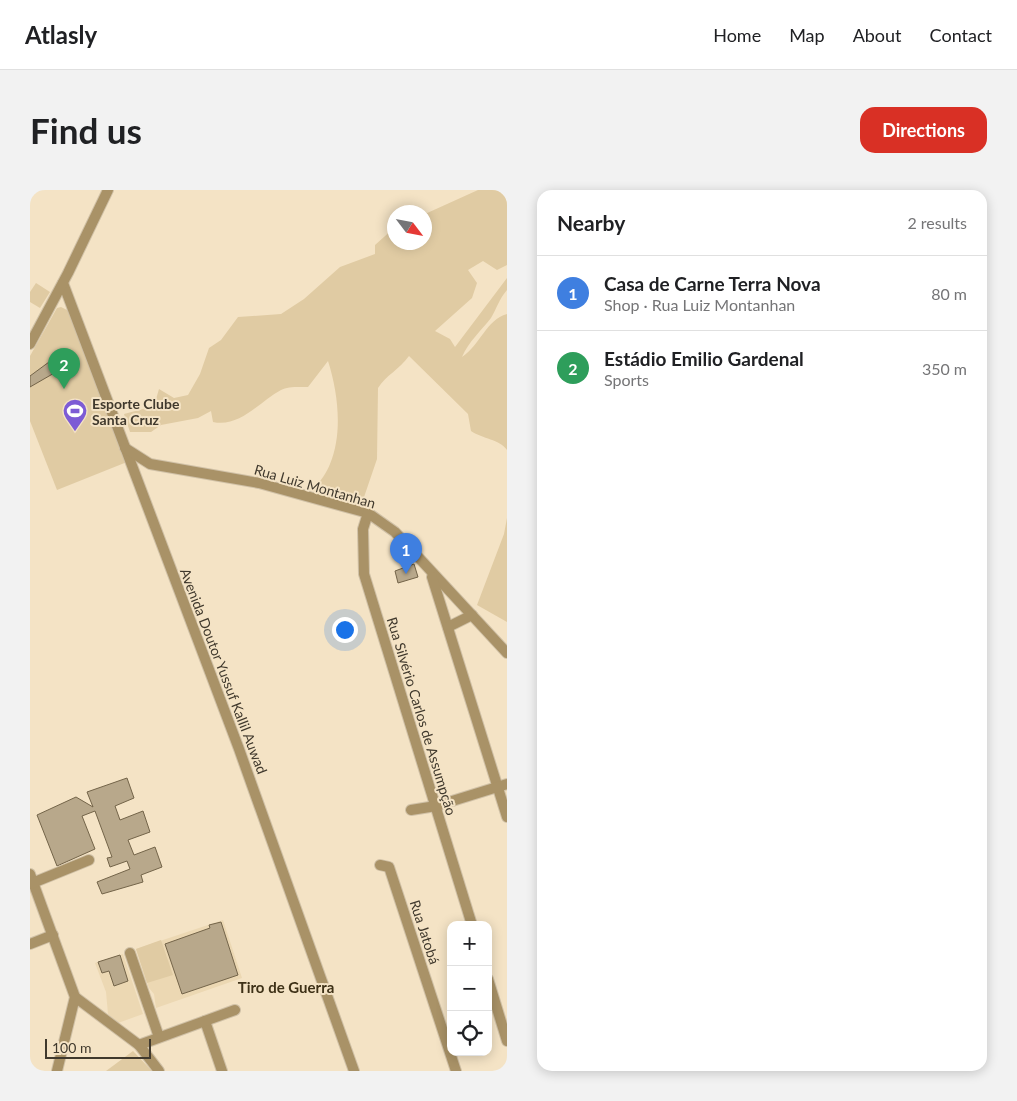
<!DOCTYPE html>
<meta charset="utf-8">
<style>
body{margin:0;font-family:Lato,sans-serif;background:#f2f2f2;color:#202124}
.controls{position:absolute;right:15px;bottom:15px;display:grid;overflow:hidden;border-radius:10px;box-shadow:0 2px 12px #0003}
.controls button{width:45px;height:45px;display:grid;place-items:center;padding:0;border:0;border-bottom:1px solid #e0e0e0;background:#fff;color:#202124;font:25px sans-serif}
.compass{position:absolute;left:357px;top:15px;width:45px;height:45px;border-radius:50%;background:#fff;box-shadow:0 2px 12px #0003;rotate:122deg}
.scale{position:absolute;left:15px;bottom:12px;width:106px;box-sizing:border-box;padding-left:5px;border:2px solid #40392d;border-top:0;font-size:14px;line-height:18px;white-space:nowrap;color:#40392d;-webkit-text-stroke:4px #f4e3c5;paint-order:stroke}
.you{position:absolute;left:314px;top:439px;width:18px;height:18px;margin:-12px;border:4px solid #fff;border-radius:50%;background:#1a73e8;box-shadow:0 0 0 8px #1a73e833}
.badge{display:grid;place-items:center;width:32px;height:32px;border-radius:50%;background:#d93025;color:#fff;font-size:16px;font-weight:700}
.pin{position:absolute;translate:-50% -41px;filter:drop-shadow(0 1px 2px #0008)}
.pin::after{content:'';position:absolute;top:26px;width:18px;height:15px;background:inherit;clip-path:polygon(0 0,100% 0,50% 100%)}
.list{margin:0;padding:0;list-style:none}
h2{display:flex;justify-content:space-between;align-items:center;height:65px;margin:0;padding:0 20px;font-size:21px}
h2 small{font-size:16px;font-weight:400;color:#757577}
.list li{display:grid;grid-template-columns:32px 1fr auto;gap:15px;align-items:center;box-sizing:border-box;height:75px;padding:0 20px;border-top:1px solid #e0e0e0}
.list b{display:block;font-size:19px;white-space:nowrap}
.list p{margin:0;font-size:16px;white-space:nowrap;color:#757577}
.list em{font-size:16px;font-style:normal;color:#757577}
.icon{flex:none;width:28px;height:28px;fill:none;stroke:currentColor;stroke-width:2;stroke-linecap:round;stroke-linejoin:round}
.map{position:relative;flex:none;width:477px;height:881px;overflow:hidden;border-radius:15px}
header{display:flex;align-items:center;gap:30px;box-sizing:border-box;height:70px;padding:0 25px;background:#fff;border-bottom:1px solid #e0e0e0}
header strong{font-size:24px}
nav{display:flex;gap:28px;margin-inline-start:auto;font-size:18px}
.intro{display:flex;align-items:center;justify-content:space-between;box-sizing:border-box;height:120px;padding:0 30px}
h1{margin:0;font-size:35px}
.button{padding:12px 22px;border-radius:15px;background:#d93025;color:#fff;font-size:18px;font-weight:700}
main{display:flex;gap:30px;padding:0 30px}
aside{flex:1;background:#fff;border-radius:15px;box-shadow:0 2px 12px #0003}
.map>svg:first-child{display:block}
.built{fill:#ecd8b3}
.green{fill:#e0cba3}
.building{fill:#b8a88b;stroke:#736449}
.lines{fill:none;stroke-linecap:round;stroke-linejoin:round}
.minor-casing{stroke:#d0c1a7;stroke-width:12}
.minor{stroke:#a99267;stroke-width:10}
.labels{text-anchor:middle;dominant-baseline:central;stroke-width:4;stroke-linejoin:round;paint-order:stroke}
.poi-label{font-size:14px;font-weight:bold;fill:#40392d;stroke:#f4e3c5;text-anchor:start}
.street-label{font-size:14px;fill:#40392d;stroke:#f4e3c5}
.neighbourhood-label{font-size:15px;font-weight:bold;fill:#3e3117;stroke:#f4e3c5}
</style>
<header>
<strong>Atlasly</strong>
<nav><a>Home</a><a>Map</a><a>About</a><a>Contact</a></nav>
</header>
<div class="intro"><h1>Find us</h1><a class="button">Directions</a></div>
<main>
<div class="map">
<svg width="477" height="881" viewBox="0 0 477 881">
<rect width="100%" height="100%" fill="#f4e3c5"/>
<g class="built">
<polygon points="193,730 212,788 126,818 124,804 119,798 106,759"/>
<polygon points="93,764 113,824 88,833 78,824 76,802 65,773"/>
</g>
<g class="green">
<path d="M 448,0 L 477,0 L 477,75 L 467,80 L 453,71 L 438,80 L 447,93 L 442,108 L 405,141 L 420,149 L 425,157 L 477,88 L 477,100 C 469,109 467,118 461,128 C 451,141 439,151 432,167 C 451,154 456,130 477,124 L 477,260 C 469,249 453,249 441,241 L 438,224 L 379,166 C 369,180 356,185 348,198 L 347,269 L 333,310 L 286,297 C 291,290 297,282 300,274 C 313,243 308,202 298,171 L 278,197 C 270,197 258,196 251,200 C 230,211 210,238 183,232 L 181,221 L 168,228 L 131,235 L 121,242 L 100,242 L 94,224 L 124,216 L 129,199 L 144,208 L 158,205 L 170,184 L 179,158 L 191,150 L 208,127 L 251,124 L 274,109 L 310,77 L 345,64 L 345,55 L 364,38 L 364,52 L 394,52 L 395,24 Z"/>
<polygon points="6,93 20,102 10,118 0,112 0,102"/>
<polygon points="31,117 39,121 97,272 27,300 0,231 0,166 27,118"/>
<polygon points="477,328 477,432 447,415 474,344"/>
<polygon points="131,750 143,785 117,793 106,759"/>
<polygon points="103,861 122,881 76,881"/>
</g>
<g class="building">
<polygon points="19,172 26,182 0,197 0,186"/>
<polygon points="384,374 388,387 368,393 365,381"/>
<polygon points="97,588 104,608 85,616 90,630 113,621 120,642 98,650 104,665 125,657 132,677 111,685 113,692 72,704 67,692 100,679 97,671 80,677 77,668 82,667 65,621 52,626 65,659 27,676 7,625 46,607 63,617 57,602"/>
<polygon points="191,732 208,785 152,804 135,754 180,738 179,735"/>
<polygon points="90,765 98,791 84,796 79,781 72,783 68,772"/>
</g>
<g class="lines">
<defs>
<g id="minor">
<polyline points="33,93 209,559 324,881"/>
<polyline points="0,154 38,83 78,0"/>
<polyline points="95,258 120,274 229,293 338,323 365,342 477,463"/>
<polyline points="338,323 333,339 334,384 442,735"/>
<polyline points="402,387 477,627"/>
<polyline points="418,437 442,425"/>
<polyline points="381,620 406,616 477,594"/>
<polyline points="350,675 359,677 426,881"/>
<polyline points="0,684 45,807 27,881"/>
<polyline points="0,694 59,670"/>
<polyline points="0,754 23,745"/>
<polyline points="100,763 129,847"/>
<polyline points="458,789 477,851"/>
<polyline points="45,807 109,855 129,881"/>
<polyline points="175,831 192,881"/>
<polyline points="109,855 205,820"/>
</g>
</defs>
<use href="#minor" class="minor-casing"/>
<use href="#minor" class="minor"/>
</g>
<defs>
<symbol id="stadium-pin" viewBox="-11 -11 22 30"><path d="M0 17L-7.5 6A9.5 9.5 0 1 1 7.5 6Z" fill="#7d5bd5" stroke="#f4e3c5"/><path d="M0-5a6.5 5 0 1 0 0 10a6.5 5 0 1 0 0-10ZM-3.5-1.8h7v3.6h-7Z" fill="#fff"/></symbol>
</defs>
<g fill-rule="evenodd">
<use href="#stadium-pin" x="31" y="207" width="28" height="38"/>
</g>
<g class="labels">
<g class="poi-label">
<text x="62" y="213">Esporte Clube<tspan x="62" dy="16">Santa Cruz</tspan></text>
</g>
<g class="street-label">
<text transform="translate(285 296) rotate(16)">Rua Luiz Montanhan</text>
<text transform="translate(194 481) rotate(69)">Avenida Doutor Yussuf Kallil Auwad</text>
<text transform="translate(392 526) rotate(73)">Rua Silvério Carlos de Assumpção</text>
<text transform="translate(395 742) rotate(72)">Rua Jatobá</text>
</g>
<g class="neighbourhood-label">
<text x="256" y="797">Tiro de Guerra</text>
</g>
</g>
</svg>
<div class="controls">
<button>+</button>
<button>−</button>
<button><svg class="icon" aria-label="locate" viewBox="0 0 24 24"><circle cx="12" cy="12" r="6"/><path d="M12 2v4M12 18v4M2 12h4M18 12h4"/></svg></button>
</div>
<svg class="compass" viewBox="-18 -18 36 36"><path d="M0-13l5 13h-10z" fill="#e53935"/><path d="M0 13l5-13h-10z" fill="#757577"/></svg>
<div class="scale">100 m</div>
<div class="you"></div>
<div class="pin badge" style="left:376px;top:384px;background:#3f7fe0">1</div>
<div class="pin badge" style="left:34px;top:199px;background:#2e9e5b">2</div>
</div>
<aside>
<h2>Nearby<small>2 results</small></h2>
<ul class="list">
<li><span class="badge" style="background:#3f7fe0">1</span><div><b>Casa de Carne Terra Nova</b><p>Shop · Rua Luiz Montanhan</p></div><em>80 m</em></li>
<li><span class="badge" style="background:#2e9e5b">2</span><div><b>Estádio Emilio Gardenal</b><p>Sports</p></div><em>350 m</em></li>
</ul>
</aside>
</main>
